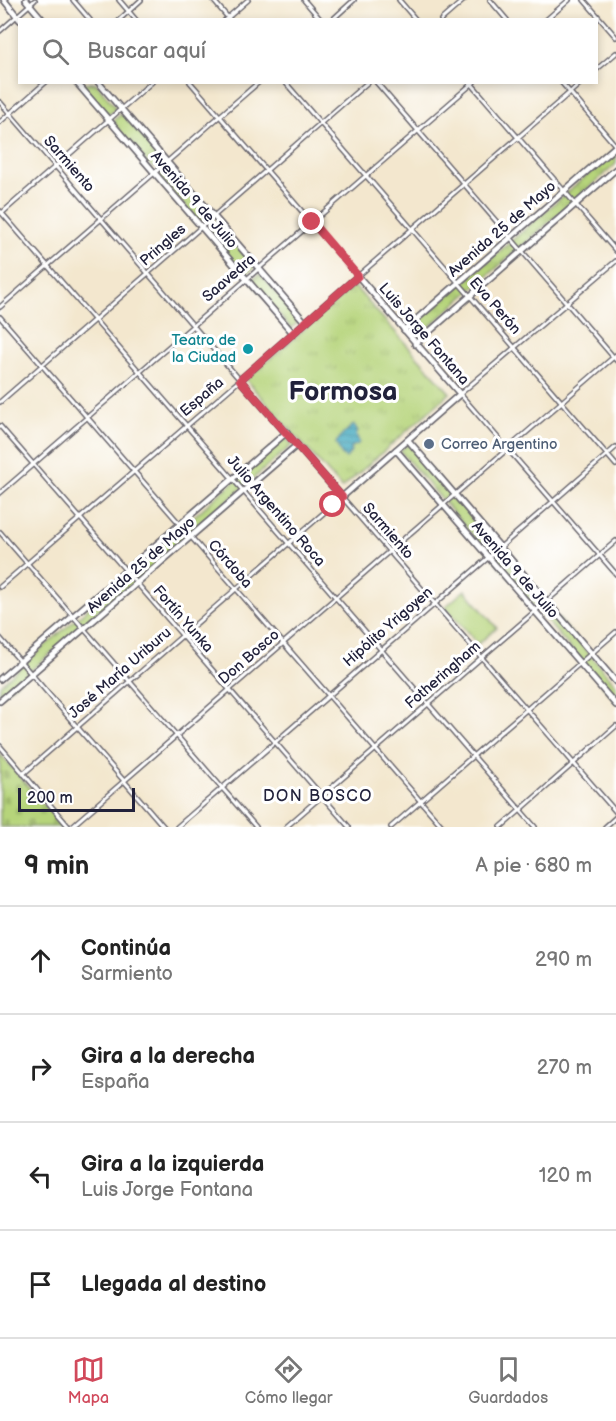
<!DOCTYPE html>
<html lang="es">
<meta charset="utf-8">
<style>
body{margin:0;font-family:"Balsamiq Sans",sans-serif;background:#f2f2f2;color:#222}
.scale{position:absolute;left:18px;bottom:15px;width:117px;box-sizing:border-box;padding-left:6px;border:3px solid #22223b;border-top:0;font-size:16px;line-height:21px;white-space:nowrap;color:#22223b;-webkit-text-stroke:4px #fff;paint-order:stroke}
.stop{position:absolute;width:18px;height:18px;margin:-14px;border:4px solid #d1495b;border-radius:50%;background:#fff}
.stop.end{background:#d1495b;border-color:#fff;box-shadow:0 2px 6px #0008}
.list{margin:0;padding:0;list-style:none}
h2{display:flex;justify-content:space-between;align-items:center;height:78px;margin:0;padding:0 24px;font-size:26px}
h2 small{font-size:20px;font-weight:400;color:#767676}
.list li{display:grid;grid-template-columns:39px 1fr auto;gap:18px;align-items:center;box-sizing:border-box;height:108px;padding:0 24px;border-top:2px solid #e0e0e0}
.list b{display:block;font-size:22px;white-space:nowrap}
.list p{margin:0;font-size:20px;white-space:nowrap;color:#767676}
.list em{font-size:20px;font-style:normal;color:#767676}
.icon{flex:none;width:33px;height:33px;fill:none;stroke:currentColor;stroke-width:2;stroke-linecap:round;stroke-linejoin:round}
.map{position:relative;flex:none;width:616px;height:827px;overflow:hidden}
.search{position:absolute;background:#fff;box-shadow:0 3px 9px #0003;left:18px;right:18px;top:18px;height:66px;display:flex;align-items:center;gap:15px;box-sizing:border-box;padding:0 21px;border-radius:0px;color:#767676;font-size:22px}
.sheet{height:510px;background:#fff}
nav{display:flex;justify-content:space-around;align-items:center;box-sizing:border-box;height:84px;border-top:2px solid #e0e0e0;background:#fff;font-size:16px;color:#767676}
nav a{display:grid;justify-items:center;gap:3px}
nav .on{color:#d1495b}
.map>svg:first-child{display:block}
.grass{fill:url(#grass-tufts);stroke:#6c7b5a;stroke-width:1.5}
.cemetery{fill:url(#cemetery-stones);stroke:#6c7b5a;stroke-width:1.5}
.garden{fill:#b6d47a;stroke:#6c7b5a;stroke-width:1.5}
.water{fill:url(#water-rules);stroke:#31667d;stroke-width:1.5}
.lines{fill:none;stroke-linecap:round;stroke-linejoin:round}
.minor-casing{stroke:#6b676e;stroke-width:6}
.secondary-casing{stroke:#6b676e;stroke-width:8}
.minor{stroke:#fff;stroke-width:3}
.secondary{stroke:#fff;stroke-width:4.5}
.route{stroke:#d1495b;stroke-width:8}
.culture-dot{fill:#0f9aa8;stroke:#fff;stroke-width:2}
.service-dot{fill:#5c6f8a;stroke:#fff;stroke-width:2}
.labels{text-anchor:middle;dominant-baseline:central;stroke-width:6;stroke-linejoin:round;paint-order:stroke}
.street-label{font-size:15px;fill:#22223b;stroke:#fff}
.culture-label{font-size:15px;fill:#0d838f;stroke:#fff;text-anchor:end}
.service-label{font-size:15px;fill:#4e5e75;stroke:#fff;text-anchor:start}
.neighbourhood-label{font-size:16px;letter-spacing:1.5px;fill:#22223b;stroke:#fff}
.town-label{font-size:27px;font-weight:bold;fill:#22223b;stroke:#fff}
</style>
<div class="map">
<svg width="616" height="827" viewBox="0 0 616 827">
<defs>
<pattern id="grass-tufts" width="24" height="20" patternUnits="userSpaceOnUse" patternTransform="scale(1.5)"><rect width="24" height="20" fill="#b6d47a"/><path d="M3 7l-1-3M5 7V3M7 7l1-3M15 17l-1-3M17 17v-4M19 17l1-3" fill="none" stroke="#9cb66a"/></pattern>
<pattern id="cemetery-stones" width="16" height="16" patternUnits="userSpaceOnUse" patternTransform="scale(1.5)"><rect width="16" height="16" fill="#b6d47a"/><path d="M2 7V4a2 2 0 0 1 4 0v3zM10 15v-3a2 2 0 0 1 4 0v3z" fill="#9cb66a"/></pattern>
<pattern id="water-rules" width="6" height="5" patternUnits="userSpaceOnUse" patternTransform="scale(1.5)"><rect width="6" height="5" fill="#40a9bf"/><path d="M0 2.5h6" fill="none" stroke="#35899c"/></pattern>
</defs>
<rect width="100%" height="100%" fill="#fff"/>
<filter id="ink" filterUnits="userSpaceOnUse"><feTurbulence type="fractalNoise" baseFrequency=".0167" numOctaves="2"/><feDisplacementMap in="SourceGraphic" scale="12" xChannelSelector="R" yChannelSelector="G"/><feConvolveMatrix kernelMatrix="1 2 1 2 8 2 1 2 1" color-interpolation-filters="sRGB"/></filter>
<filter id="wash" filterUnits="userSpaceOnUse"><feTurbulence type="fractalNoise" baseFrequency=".008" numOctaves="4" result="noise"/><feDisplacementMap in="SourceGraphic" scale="24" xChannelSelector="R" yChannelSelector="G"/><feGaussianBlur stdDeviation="1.35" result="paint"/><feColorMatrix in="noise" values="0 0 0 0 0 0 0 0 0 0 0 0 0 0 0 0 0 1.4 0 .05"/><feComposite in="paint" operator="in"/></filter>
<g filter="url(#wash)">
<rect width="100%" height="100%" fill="#f3e7ce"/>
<g class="grass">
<polygon points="79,83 96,83 116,108 110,114 106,114"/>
<polygon points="122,114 161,158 162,161 156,167 152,168 114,124 115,119"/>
<polygon points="616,150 616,164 415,339 408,331"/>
<polygon points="169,167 208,212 208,214 202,221 198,221 160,177 161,172"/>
<polygon points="213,221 216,221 253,265 254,268 245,275 206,230 207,226"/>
<polygon points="260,274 299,318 300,321 291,328 252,283 253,279"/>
<polygon points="354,286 450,393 342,488 246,380"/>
<polygon points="285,437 292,445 0,697 0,685"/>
<polygon points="408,444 616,685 616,701 400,451"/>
</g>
<polygon class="cemetery" points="0,754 62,826 61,827 0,827"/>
<polygon class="garden" points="465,590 497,628 478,644 445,607"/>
<path class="water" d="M 354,425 L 358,431 L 356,434 L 359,442 L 358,444 L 351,447 L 351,452 L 346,458 L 342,456 L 336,443 C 339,438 349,428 354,425 Z"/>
</g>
<g filter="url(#ink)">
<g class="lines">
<defs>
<g id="minor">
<polyline points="73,0 90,20"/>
<polyline points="119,0 136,20"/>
<polyline points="213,0 230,20"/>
<polyline points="304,0 321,20"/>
<polyline points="399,0 416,20"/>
<polyline points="490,0 507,20"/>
<polyline points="584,0 616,37"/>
<polyline points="119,20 141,0"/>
<polyline points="225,20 248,0"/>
<polyline points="332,20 354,0"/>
<polyline points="441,20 464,0"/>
<polyline points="546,20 569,0"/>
<polyline points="0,31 35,0"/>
<polyline points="596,70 616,53"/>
<polyline points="190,82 358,276 582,82"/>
<polyline points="285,82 616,465"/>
<polyline points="376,82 616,360"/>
<polyline points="470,82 616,251"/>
<polyline points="561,82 616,146"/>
<polyline points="0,102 240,380 0,587"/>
<polyline points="0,122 46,82"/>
<polyline points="0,211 535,827"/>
<polyline points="2,213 152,82"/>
<polyline points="616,261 460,394 616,574"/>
<polyline points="0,307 259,82"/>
<polyline points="0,317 443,827"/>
<polyline points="0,402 368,82"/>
<polyline points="0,426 349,827"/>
<polyline points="0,493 474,82"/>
<polyline points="0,532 256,827"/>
<polyline points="0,638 164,827"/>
<polyline points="0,746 69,827"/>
<polyline points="23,774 342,497 616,812"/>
<polyline points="71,827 616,355"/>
<polyline points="177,827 616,447"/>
<polyline points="286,827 616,541"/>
<polyline points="391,827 616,632"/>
<polyline points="501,827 616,726"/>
<polyline points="605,827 616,817"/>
</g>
<g id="secondary">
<polyline points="4,0 20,20"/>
<polyline points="26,0 43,20"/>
<polyline points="76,82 293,333"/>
<polyline points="98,82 305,322"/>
<polygon points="358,276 460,394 342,497 240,380"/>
<polyline points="404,330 616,146"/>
<polyline points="415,344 616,169"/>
<polyline points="408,440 616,682"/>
<polyline points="396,450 616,705"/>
<polyline points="0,679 287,432"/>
<polyline points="0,701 297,445"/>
</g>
</defs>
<use href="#minor" class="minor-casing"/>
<use href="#secondary" class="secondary-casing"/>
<use href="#minor" class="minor"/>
<use href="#secondary" class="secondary"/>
</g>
</g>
<g class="lines" filter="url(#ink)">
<polyline class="route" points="312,222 358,276 240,380 342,497 333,505"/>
</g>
<circle class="culture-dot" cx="248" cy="349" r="6"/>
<circle class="service-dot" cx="429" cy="444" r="6"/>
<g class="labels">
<g class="street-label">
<text transform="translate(69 164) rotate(49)">Sarmiento</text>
<text transform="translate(194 200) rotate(49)">Avenida 9 de Julio</text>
<text transform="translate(502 229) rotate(-41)">Avenida 25 de Mayo</text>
<text transform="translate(163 245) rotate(-41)">Pringles</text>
<text transform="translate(229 278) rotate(-41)">Saavedra</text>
<text transform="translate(495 306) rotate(49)">Eva Perón</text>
<text transform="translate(424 334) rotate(49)">Luis Jorge Fontana</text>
<text transform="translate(202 397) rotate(-40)">España</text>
<text transform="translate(276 511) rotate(49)">Julio Argentino Roca</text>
<text transform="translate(388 531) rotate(49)">Sarmiento</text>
<text transform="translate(230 564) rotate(49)">Córdoba</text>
<text transform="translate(141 565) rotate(-41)">Avenida 25 de Mayo</text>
<text transform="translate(515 570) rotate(49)">Avenida 9 de Julio</text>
<text transform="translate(183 619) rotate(49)">Fortín Yunka</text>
<text transform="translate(388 627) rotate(-41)">Hipólito Yrigoyen</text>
<text transform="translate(249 657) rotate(-41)">Don Bosco</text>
<text transform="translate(120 673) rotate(-41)">José María Uriburu</text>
<text transform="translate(443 675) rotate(-41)">Fotheringham</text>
</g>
<g class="culture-label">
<text x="236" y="340">Teatro de<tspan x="236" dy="17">la Ciudad</tspan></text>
</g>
<g class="service-label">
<text x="441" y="444">Correo Argentino</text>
</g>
<g class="neighbourhood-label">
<text x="318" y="796">DON BOSCO</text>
</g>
<g class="town-label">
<text x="343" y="392">Formosa</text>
</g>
</g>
</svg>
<div class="scale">200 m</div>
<div class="stop" style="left:333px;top:505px"></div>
<div class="stop end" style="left:312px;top:222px"></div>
<div class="search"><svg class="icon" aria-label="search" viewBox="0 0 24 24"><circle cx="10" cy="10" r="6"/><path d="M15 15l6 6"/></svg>Buscar aquí</div>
</div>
<section class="sheet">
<h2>9 min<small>A pie · 680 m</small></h2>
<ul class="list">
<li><svg class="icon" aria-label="ahead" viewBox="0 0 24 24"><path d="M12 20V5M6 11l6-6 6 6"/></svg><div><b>Continúa</b><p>Sarmiento</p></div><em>290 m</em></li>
<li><svg class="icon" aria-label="right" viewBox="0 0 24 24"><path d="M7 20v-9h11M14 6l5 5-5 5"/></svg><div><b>Gira a la derecha</b><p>España</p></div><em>270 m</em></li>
<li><svg class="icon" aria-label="left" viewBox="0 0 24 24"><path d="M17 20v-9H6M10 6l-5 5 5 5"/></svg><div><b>Gira a la izquierda</b><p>Luis Jorge Fontana</p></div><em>120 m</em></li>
<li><svg class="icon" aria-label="arrive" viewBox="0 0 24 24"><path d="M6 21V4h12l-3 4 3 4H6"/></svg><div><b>Llegada al destino</b></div></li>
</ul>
</section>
<nav>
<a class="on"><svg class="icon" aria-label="map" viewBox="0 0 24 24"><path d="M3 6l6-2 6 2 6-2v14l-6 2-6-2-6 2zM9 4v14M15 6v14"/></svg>Mapa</a>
<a><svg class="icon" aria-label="directions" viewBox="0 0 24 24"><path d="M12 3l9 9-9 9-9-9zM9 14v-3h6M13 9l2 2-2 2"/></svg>Cómo llegar</a>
<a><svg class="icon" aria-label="saved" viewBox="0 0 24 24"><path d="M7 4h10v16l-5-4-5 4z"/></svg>Guardados</a>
</nav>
